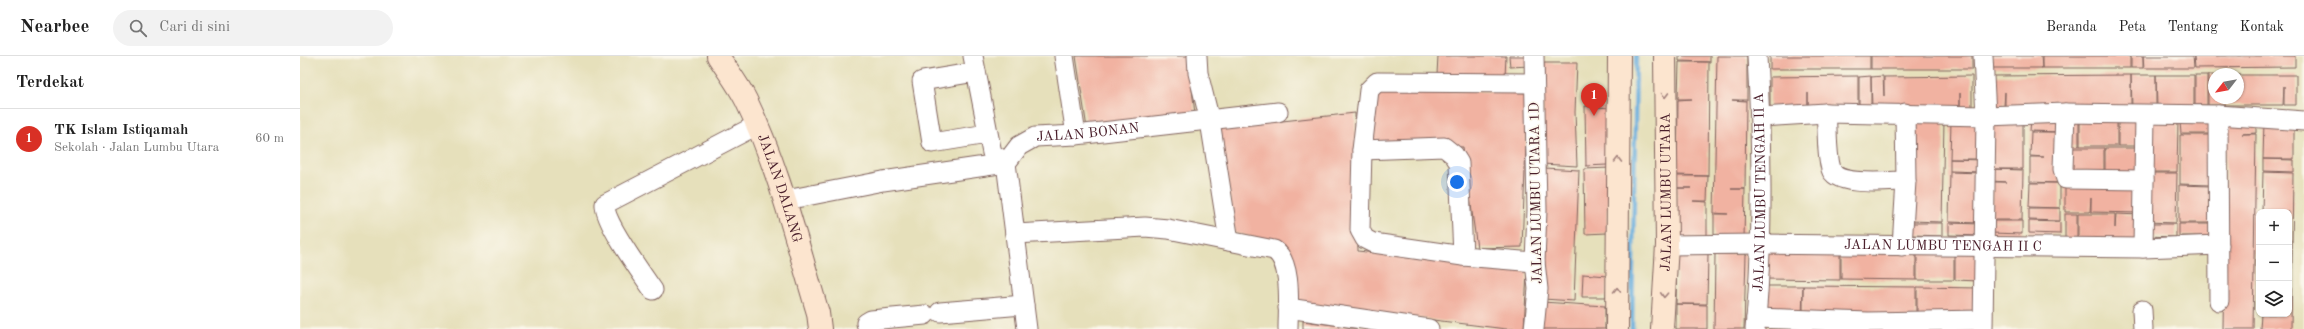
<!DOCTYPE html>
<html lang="id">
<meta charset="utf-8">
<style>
body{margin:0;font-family:"Old Standard TT",serif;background:#f2f2f2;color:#222}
.controls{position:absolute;right:12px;bottom:12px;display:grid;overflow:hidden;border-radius:8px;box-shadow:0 1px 3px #0004}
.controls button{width:36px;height:36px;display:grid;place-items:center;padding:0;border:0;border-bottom:1px solid #e0e0e0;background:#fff;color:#222;font:20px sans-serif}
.compass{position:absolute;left:1908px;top:12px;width:36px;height:36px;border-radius:50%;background:#fff;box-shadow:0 1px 3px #0004;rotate:239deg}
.you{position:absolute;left:1157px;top:126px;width:14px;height:14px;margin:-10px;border:3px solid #fff;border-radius:50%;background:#1a73e8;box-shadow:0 0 0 6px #1a73e833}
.badge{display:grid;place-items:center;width:26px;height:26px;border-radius:50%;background:#d93025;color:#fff;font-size:13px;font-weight:700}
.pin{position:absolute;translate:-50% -33px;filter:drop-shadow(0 1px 2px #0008)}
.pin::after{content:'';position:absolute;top:21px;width:14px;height:12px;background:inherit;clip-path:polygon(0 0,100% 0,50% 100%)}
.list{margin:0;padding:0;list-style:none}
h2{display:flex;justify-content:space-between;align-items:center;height:52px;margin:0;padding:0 16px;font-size:17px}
h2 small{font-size:13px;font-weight:400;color:#767676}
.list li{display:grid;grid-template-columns:26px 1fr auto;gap:12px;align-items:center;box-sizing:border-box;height:60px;padding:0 16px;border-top:1px solid #e0e0e0}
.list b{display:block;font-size:15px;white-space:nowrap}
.list p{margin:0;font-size:13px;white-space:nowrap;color:#767676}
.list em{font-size:13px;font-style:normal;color:#767676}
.icon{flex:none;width:22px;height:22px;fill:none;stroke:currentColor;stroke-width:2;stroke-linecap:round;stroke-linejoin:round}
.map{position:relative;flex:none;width:2004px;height:273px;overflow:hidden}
header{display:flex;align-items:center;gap:24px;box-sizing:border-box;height:56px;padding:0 20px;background:#fff;border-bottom:1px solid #e0e0e0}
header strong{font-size:19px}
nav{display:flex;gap:22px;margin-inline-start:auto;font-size:14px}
.search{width:280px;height:36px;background:#f2f2f2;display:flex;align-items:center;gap:10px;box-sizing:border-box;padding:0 14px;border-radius:22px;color:#767676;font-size:15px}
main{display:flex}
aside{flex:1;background:#fff}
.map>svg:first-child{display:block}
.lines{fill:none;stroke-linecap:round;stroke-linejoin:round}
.stream{stroke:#66acdc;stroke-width:4.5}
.building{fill:#f1b2a1}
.street-casing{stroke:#81635d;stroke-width:21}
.secondary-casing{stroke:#81635d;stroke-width:24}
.street{stroke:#fff;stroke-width:19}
.secondary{stroke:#fce5cf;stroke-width:22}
.oneway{stroke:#a3827d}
.labels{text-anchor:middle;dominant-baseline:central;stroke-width:3;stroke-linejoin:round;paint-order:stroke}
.street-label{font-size:14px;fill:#4a1f2b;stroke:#fbf7ec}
</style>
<header>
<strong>Nearbee</strong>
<div class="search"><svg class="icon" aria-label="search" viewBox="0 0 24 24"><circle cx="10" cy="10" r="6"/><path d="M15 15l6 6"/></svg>Cari di sini</div>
<nav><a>Beranda</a><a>Peta</a><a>Tentang</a><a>Kontak</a></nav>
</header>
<main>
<aside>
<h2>Terdekat<small></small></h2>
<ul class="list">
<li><span class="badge">1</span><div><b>TK Islam Istiqamah</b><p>Sekolah · Jalan Lumbu Utara</p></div><em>60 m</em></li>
</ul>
</aside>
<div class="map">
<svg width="2004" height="273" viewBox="0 0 2004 273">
<rect width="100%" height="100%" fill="#fbf7ec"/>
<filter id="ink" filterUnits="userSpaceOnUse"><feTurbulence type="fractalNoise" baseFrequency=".025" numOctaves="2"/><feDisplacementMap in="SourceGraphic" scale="8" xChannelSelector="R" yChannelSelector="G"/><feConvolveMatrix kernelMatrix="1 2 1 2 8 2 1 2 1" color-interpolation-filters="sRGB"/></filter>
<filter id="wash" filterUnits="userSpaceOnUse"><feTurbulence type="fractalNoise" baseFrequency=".012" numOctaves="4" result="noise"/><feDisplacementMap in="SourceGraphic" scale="16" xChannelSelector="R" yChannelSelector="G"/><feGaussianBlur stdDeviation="0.9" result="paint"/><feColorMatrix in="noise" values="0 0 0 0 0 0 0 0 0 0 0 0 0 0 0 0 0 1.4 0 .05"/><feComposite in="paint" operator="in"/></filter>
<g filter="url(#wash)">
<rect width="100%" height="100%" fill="#e6e0bb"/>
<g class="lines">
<polyline class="stream" points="1332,273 1336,0"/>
</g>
<g id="blocks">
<g class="building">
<polygon points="776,0 888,0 895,58 787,72"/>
<polygon points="1138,0 1206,0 1205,21 1137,18"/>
<polygon points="1209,0 1230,0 1230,10 1210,11"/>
<polygon points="1379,0 1410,0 1410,6 1379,5"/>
<polygon points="1417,0 1447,0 1447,44 1432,44 1446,45 1445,133 1431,133 1445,133 1444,183 1414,183 1414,158 1428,158 1414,157"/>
<rect x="1470" y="0" width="100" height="13"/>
<rect x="1571" y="0" width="101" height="13"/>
<polygon points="1692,0 1741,0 1742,12 1692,12"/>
<rect x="1742" y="0" width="88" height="12"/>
<rect x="1831" y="0" width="12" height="12"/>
<polygon points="1843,0 1893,0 1894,12 1844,12"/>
<polygon points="1894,0 1995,0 1995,11 1895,12"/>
<polygon points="1379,6 1409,6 1408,120 1377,119 1378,44 1392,43 1378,43"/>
<polygon points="1244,7 1277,7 1275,56 1277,110 1242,108"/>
<polygon points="1831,19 1831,50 1705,50 1705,36 1704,50 1692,50 1692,20"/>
<polygon points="1831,19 1856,19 1856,50 1832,50"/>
<polygon points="1856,19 1894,19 1894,50 1857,50"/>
<rect x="1895" y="19" width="12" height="30"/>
<polygon points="1908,19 1914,19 1914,42 1938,42 1938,19 1996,19 1996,49 1984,49 1984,30 1983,49 1908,49"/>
<polygon points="1558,20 1558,51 1508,51 1508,37 1508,51 1470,51 1470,21"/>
<polygon points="1571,20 1571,51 1559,51 1559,21"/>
<polygon points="1583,20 1584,40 1584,21 1672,20 1672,51 1660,51 1660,37 1660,51 1572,51 1571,21"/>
<polygon points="1076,32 1228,37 1222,191 1177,192 1163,91 1070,88"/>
<polygon points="1285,50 1310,52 1307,109 1286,110"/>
<polygon points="1055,57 1058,195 1227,215 1224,273 1206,273 996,247 984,189 935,177 919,72"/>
<rect x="1767" y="59" width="12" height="31"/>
<rect x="1780" y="59" width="37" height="31"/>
<rect x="1818" y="60" width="24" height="30"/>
<polygon points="1693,63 1723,63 1723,113 1692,113"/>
<polygon points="1731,63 1761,64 1761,76 1730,75"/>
<polygon points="1613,65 1644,65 1642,166 1611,165"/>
<polygon points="1651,65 1681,66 1681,103 1650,103"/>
<polygon points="1926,65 1956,65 1956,77 1942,78 1956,78 1953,273 1923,273"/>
<polygon points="1964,65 1994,66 1994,103 1963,103"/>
<polygon points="1847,66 1878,66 1877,116 1847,116"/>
<polygon points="1880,66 1911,66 1911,78 1881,78"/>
<polygon points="1731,76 1761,76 1760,127 1730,126 1730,101 1744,101 1730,100"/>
<polygon points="1880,79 1911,79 1910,129 1880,128"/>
<polygon points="1767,92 1804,92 1804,123 1767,122"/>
<rect x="1805" y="92" width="37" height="31"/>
<polygon points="1650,103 1681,104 1681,116 1650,115"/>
<polygon points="1963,103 1994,104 1994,116 1963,115"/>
<polygon points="1244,112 1279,114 1274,245 1243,243"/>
<polygon points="1310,112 1307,177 1285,178 1284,113"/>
<polygon points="1692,113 1723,114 1722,164 1691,164 1692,126 1706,126 1692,125"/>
<polygon points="1650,116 1681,117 1680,167 1649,166"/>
<polygon points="1963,116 1993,117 1992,192 1989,192 1989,156 1962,156"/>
<polygon points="1846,117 1877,117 1876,167 1846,166"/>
<polygon points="1377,120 1408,120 1407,145 1393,145 1407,146 1407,183 1376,182 1377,132 1391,132 1377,132"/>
<polygon points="1765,125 1841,126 1841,157 1791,156 1791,142 1790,156 1765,156"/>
<polygon points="1730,127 1760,127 1760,152 1729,151"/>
<polygon points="1879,129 1910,130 1910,167 1879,167"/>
<polygon points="1729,152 1760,152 1760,165 1729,164"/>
<rect x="1765" y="158" width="12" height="31"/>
<polygon points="1778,158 1815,158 1815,172 1816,158 1840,159 1840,189 1778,189"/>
<polygon points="1691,165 1722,165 1722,178 1691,177"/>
<polygon points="1729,165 1760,166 1760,178 1729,177"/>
<polygon points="1611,167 1642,167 1642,180 1612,179"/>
<polygon points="1649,167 1680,168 1680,180 1649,179"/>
<polygon points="1846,168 1876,168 1876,181 1846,180"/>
<polygon points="1879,168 1910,168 1909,180 1879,180"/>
<polygon points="1465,192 1540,193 1540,224 1465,223"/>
<polygon points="1541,193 1616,193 1616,224 1541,223"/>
<polygon points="1617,193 1654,194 1654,224 1617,224"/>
<polygon points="1989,193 1992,193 1991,273 1960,273 1961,258 1989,258"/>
<polygon points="1655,194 1679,194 1679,225 1655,224"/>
<polygon points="1377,198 1408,198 1407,248 1376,248"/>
<polygon points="1415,198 1446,198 1444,273 1414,273"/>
<polygon points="1283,218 1307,220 1306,241 1282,241"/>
<polygon points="1465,230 1503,230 1502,261 1465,261"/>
<polygon points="1503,230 1616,231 1616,262 1503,261"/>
<polygon points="1617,231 1679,232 1680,262 1617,262"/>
<polygon points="1242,246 1305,250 1305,273 1240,273"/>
<polygon points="1376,248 1407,249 1407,273 1376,273"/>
<polygon points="1003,265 1056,272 1055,273 1003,273"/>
</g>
</g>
</g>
<g filter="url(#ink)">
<use href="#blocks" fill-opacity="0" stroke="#81635d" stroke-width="1"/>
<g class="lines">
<defs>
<g id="street">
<polyline points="673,0 692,97 706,107 727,273"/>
<polyline points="764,0 776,79"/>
<polyline points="897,0 898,17 910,65 929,185"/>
<polyline points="1683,0 1686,60 1683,273"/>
<polyline points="676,16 622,25 632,87 687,78"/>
<polyline points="1234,27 1077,26 1069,34 1062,94 1060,174 1065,183 1073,187 1163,200 1235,206"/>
<path d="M 1526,57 C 1528,75 1526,96 1531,113 C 1536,131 1590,125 1606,125"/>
<polyline points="1765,57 1763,113 1766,123 1844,124"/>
<polyline points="1918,59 1919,245"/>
<polyline points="1461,61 1526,57 1686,60 1765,57 1918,59 2004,65"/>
<polyline points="1062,94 1144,91 1154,99 1159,107 1163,200"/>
<path id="s1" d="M 486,144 L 583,125 L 706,107 L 719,90 L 735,81 L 776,79 L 978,56"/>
<path d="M 715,178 L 845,171 L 868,173 L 974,194 C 993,206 988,252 988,273"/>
<path id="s2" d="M 1367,189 L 1460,188 L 1843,192 L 1919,189"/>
<polyline points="1602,190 1606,125 1605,57"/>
<polyline points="1843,192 1845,59"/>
<path d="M 353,234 C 342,218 303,164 305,148 L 457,69"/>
<polyline points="988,252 1129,273"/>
<polyline points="1842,254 1843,273"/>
<polyline points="640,256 724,249"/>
<polyline points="1456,262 1568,266 1682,264"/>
<polyline points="568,273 566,267 571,264 625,259"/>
<polyline points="1234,273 1238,233 1235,206 1237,154 1234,0"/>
<path id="s3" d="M 1455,273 C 1464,183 1462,91 1457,0"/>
</g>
<g id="secondary">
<path id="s4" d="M 418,0 C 427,14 438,28 446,44 C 479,112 496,184 518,257 L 520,273"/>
<polyline points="1317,273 1319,0"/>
<path id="s5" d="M 1362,273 L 1367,189 L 1365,0"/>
</g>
</defs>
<use href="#street" class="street-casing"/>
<use href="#secondary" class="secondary-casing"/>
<use href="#street" class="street"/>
<use href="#secondary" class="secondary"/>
</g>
<defs><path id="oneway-chevron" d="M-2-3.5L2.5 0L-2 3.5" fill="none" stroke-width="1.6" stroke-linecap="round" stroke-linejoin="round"/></defs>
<g class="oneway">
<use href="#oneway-chevron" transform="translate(1365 39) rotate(89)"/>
<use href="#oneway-chevron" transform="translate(1318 104) rotate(-89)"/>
<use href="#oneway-chevron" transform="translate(1317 234) rotate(-89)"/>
<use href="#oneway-chevron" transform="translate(1364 239) rotate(93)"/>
</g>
</g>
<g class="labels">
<g class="street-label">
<text stroke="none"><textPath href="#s1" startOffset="316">JALAN BONAN</textPath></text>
<text stroke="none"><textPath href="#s4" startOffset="147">JALAN DALANG</textPath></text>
<text transform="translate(1236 137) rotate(-91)">JALAN LUMBU UTARA 1D</text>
<text stroke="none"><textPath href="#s5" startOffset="137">JALAN LUMBU UTARA</textPath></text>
<text stroke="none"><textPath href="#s3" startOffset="137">JALAN LUMBU TENGAH II A</textPath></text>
<text stroke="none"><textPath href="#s2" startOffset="276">JALAN LUMBU TENGAH II C</textPath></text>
</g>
</g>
</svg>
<div class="controls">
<button>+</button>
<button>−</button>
<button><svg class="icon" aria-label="layers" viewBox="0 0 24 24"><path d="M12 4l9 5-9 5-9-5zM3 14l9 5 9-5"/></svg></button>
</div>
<svg class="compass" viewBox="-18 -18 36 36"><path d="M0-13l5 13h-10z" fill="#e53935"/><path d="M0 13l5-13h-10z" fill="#767676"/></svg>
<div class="you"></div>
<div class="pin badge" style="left:1294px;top:60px">1</div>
</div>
</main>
